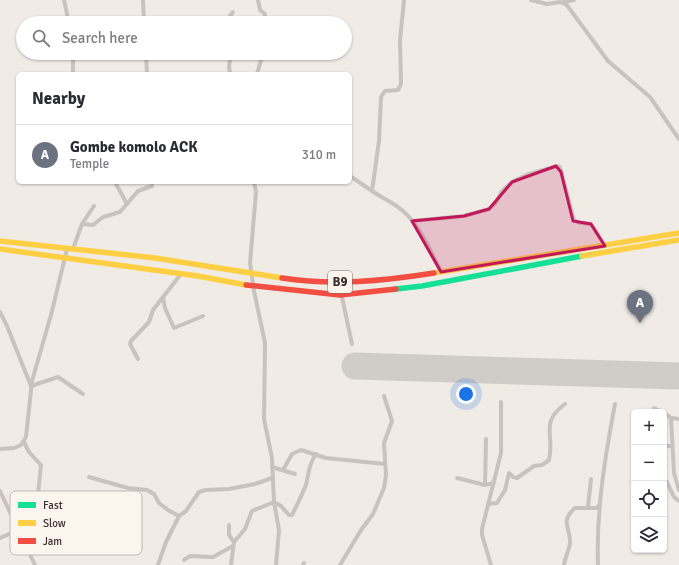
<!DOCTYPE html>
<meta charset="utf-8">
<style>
body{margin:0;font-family:Signika,sans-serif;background:#f7f7f7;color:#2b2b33}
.controls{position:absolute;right:12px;bottom:12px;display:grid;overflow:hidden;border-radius:6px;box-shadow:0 1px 3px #0004}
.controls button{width:36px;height:36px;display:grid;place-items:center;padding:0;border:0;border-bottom:1px solid #e1e1e2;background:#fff;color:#2b2b33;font:20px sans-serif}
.you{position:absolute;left:466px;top:394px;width:14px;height:14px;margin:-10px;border:3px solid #fff;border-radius:50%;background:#1a73e8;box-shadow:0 0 0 6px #1a73e833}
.badge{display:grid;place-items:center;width:26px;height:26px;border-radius:50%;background:#7a716c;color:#fff;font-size:13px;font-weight:700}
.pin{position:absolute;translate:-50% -33px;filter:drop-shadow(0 1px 2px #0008)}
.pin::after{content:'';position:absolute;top:21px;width:14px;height:12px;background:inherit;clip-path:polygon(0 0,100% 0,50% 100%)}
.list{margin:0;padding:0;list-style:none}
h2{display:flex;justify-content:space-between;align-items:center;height:52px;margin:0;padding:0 16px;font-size:17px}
h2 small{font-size:13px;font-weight:400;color:#7c7c81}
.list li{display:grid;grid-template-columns:26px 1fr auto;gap:12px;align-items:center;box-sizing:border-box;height:60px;padding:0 16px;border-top:1px solid #e1e1e2}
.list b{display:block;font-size:15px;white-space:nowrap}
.list p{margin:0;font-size:13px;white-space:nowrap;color:#7c7c81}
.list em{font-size:13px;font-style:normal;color:#7c7c81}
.icon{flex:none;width:22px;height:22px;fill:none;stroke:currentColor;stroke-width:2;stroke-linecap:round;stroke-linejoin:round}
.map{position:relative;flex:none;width:679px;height:565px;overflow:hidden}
.search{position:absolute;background:#fff;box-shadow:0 1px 3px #0004;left:16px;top:16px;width:336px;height:44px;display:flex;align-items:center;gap:10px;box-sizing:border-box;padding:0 14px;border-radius:22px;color:#7c7c81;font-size:15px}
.panel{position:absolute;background:#fff;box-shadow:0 1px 3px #0004;left:16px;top:72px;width:336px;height:112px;border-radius:6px}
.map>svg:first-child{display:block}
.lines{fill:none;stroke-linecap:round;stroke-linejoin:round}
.runway{stroke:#d0ccc6;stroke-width:27}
.street{stroke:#c9c3be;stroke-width:4}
.fast{stroke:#16e098;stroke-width:5.5}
.slow{stroke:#ffcf43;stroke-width:5.5}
.jam{stroke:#f24e42;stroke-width:5.5}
.marked{fill:#c2185b;fill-opacity:0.2;stroke:#c2185b;stroke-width:3;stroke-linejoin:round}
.labels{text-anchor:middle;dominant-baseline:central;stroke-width:3;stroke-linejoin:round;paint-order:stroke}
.shield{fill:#fbf5ee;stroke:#756b66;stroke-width:1}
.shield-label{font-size:13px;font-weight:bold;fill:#3b302b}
.key{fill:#fbf5ee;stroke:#c1bab4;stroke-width:1}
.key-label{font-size:11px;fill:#3b302b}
</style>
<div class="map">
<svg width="679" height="565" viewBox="0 0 679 565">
<rect width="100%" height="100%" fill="#f0ebe5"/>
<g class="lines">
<polyline class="runway" points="355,366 679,376"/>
<g class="street">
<polyline points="64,0 69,23"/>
<polyline points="143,0 144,23"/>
<polyline points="258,0 260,10 265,14 265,23"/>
<path d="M 404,0 L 400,40 L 401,84 L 398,90 L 385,91 L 381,97 L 379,141 L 372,191 C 382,198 394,203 403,211 C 421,227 430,251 441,271"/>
<polyline points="531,0 547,4 560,2 566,4 608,61 650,97 679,139"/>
<polyline points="564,2 574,0"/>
<polyline points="231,23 230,16 233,12"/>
<polyline points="73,53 73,74"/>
<polyline points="146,53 147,74"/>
<polyline points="230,74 229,66 231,53"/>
<polyline points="257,74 263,53"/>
<polyline points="350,176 372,191"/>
<polyline points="115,182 127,204"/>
<polyline points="254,182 256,192 250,263 254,291 265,343 264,419 272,458 274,502 279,530 276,565"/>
<polyline points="412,221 464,216 489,209 495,204 502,191 512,182 526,175 557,166 560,167 574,220 580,223 591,224 605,246"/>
<polyline points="82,224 94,206"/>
<polyline points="73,249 82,224 93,225 103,217 120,212 138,191 152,186 152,182"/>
<polyline points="339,283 352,344"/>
<polyline points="163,297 165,308 174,328 203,316"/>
<polyline points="0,312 7,326 31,386"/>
<polyline points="138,359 130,344 131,341 149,322 153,310 181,274"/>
<polyline points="31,386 58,377 83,394"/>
<polyline points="654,408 662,412"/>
<polyline points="664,413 671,418 679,419"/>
<polyline points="671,418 674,473 679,490"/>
<polyline points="24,442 29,452 41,465 35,522"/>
<polyline points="664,446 672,446"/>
<polyline points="0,449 14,448 21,445 26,437 32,381 51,315 67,249"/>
<polyline points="272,467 295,474"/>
<polyline points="283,470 292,454 301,450 326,458 385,464"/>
<polyline points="89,477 128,488 147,490 154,494 159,503 168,510 179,516"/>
<polyline points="457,478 485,485 494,483"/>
<polyline points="667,482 674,497 679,501"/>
<polyline points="485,485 486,439"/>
<polyline points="0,491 35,565"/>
<path d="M 488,504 L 497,503 L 505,490 L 509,473 L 513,477 L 517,478 L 534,466 L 542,465 L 549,460 C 555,433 539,424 565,404"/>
<polyline points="588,507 591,479"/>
<polyline points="229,525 229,535 234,542"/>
<polyline points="16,526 54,521 56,497"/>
<polyline points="0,538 14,532"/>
<polyline points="184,560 190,556 213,557 233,546"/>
<polyline points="158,565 166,542 179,516 186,511 199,492 206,490 229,489 255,484 272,478"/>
<path d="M 231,565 L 234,542 L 245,529 L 252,511 L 274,502 L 281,506 L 289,515 L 292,515 C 297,505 302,495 306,485 C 309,473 308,466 316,454"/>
<polyline points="303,565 304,563"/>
<polyline points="340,565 361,530 373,514 384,488 386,475 384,443 392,421 384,396"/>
<polyline points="491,565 482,535 482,529 501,453 501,402"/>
<path d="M 564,565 C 565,557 569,551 570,543 C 571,528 559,522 575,508 L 597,508 L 600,504"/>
<path d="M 598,565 C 596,511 605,457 615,404"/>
</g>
<polyline class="fast" points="396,289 422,286 582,256"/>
<g class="slow">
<polyline points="0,241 155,258 282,278"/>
<polyline points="0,249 198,276 246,285"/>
<polyline points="582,256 679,240"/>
<polyline points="434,273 679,233"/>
</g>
<g class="jam">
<path d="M 282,278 C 333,286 383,281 434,273"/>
<polyline points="246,285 340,295 396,289"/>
</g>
</g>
<path class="marked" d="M 556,166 L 561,172 L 573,221 L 591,224 L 605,246 L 441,272 L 412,221 L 464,216 L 489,209 L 512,182 Z"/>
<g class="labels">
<rect class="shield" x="328" y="271" width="24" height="22" rx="3"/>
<g class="shield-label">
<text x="340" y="282">B9</text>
</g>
</g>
<rect x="10" y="491" width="132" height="64" rx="6" class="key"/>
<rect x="18" y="502" width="18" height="6" fill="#16e098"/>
<rect x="18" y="520" width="18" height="6" fill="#ffcf43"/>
<rect x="18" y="538" width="18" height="6" fill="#f24e42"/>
<g class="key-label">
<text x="43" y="509">Fast</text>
<text x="43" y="527">Slow</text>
<text x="43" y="545">Jam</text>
</g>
</svg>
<div class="controls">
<button>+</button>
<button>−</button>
<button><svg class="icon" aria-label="locate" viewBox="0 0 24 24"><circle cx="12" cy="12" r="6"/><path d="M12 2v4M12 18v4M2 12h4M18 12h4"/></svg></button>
<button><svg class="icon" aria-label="layers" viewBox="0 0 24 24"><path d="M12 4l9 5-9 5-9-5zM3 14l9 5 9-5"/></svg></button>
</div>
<div class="you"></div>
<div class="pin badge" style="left:640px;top:323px;background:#6b7280">A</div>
<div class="search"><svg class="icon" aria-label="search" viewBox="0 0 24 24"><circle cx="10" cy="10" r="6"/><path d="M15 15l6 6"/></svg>Search here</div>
<section class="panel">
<h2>Nearby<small></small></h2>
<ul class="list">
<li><span class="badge" style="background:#6b7280">A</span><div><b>Gombe komolo ACK</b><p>Temple</p></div><em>310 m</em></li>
</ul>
</section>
</div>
